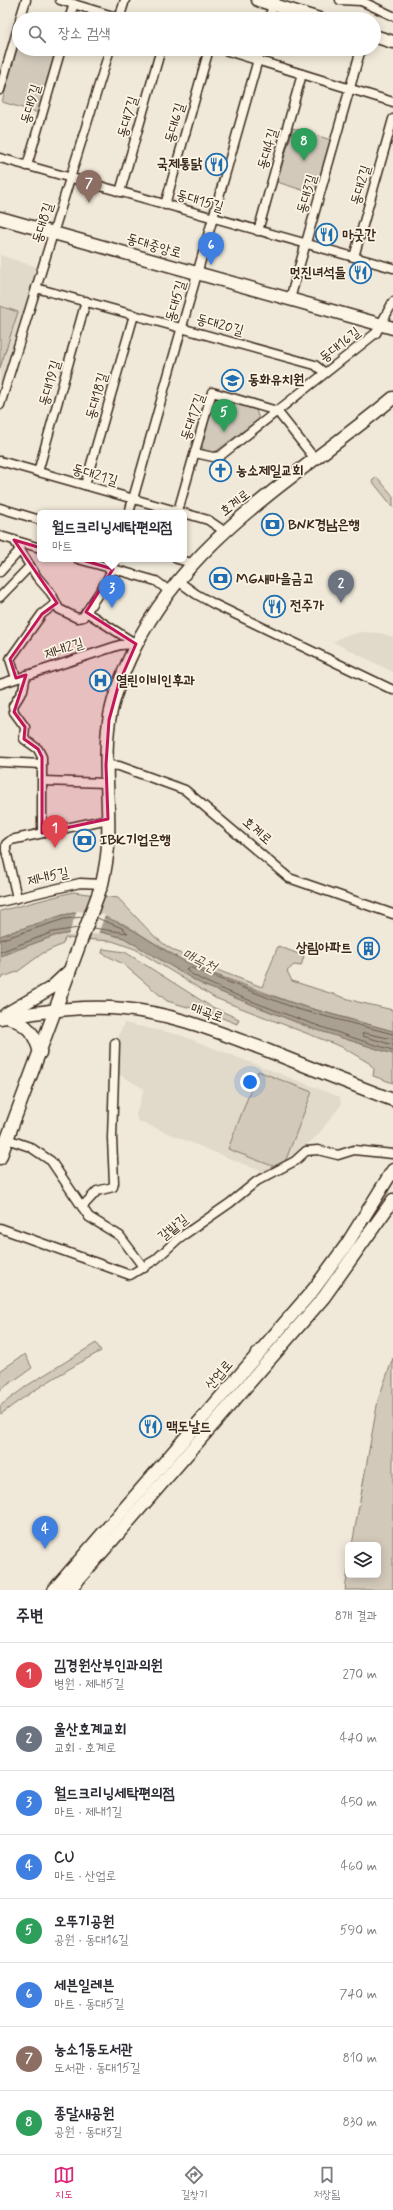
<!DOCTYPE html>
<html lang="ko">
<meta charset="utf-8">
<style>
body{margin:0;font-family:Mynerve,"Poor Story",sans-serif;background:#f7f7f7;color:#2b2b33}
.controls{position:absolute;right:12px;bottom:12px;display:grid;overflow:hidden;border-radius:6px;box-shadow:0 2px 10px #0003}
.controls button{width:36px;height:36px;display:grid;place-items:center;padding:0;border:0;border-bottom:1px solid #e1e1e2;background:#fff;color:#2b2b33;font:20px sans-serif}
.you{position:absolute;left:250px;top:1082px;width:14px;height:14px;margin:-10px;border:3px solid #fff;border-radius:50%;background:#1a73e8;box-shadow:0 0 0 6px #1a73e833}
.badge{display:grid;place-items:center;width:26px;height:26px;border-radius:50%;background:#db2777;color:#fff;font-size:13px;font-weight:700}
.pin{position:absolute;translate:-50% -33px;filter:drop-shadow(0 1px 2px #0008)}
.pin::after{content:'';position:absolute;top:21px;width:14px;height:12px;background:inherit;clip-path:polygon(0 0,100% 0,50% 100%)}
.popup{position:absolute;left:37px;top:510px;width:150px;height:52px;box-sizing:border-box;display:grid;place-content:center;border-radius:6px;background:#fff;filter:drop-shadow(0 1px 3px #0005);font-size:13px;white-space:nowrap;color:#7c7c81}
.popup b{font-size:15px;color:#2b2b33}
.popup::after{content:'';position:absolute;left:50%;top:100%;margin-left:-8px;border:8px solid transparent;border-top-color:#fff}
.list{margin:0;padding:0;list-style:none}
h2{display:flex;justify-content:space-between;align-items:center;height:52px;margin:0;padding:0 16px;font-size:17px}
h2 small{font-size:13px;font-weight:400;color:#7c7c81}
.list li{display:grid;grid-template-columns:26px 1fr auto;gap:12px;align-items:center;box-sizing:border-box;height:64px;padding:0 16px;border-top:1px solid #e1e1e2}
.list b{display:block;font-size:15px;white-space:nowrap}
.list p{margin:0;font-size:13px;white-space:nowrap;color:#7c7c81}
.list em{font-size:13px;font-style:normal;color:#7c7c81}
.icon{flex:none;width:22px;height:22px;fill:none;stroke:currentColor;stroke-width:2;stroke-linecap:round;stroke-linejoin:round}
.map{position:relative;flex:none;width:393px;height:1590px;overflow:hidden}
.search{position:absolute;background:#fff;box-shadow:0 2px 10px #0003;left:12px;right:12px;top:12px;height:44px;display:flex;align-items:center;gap:10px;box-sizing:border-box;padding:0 14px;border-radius:22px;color:#7c7c81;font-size:15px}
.sheet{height:564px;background:#fff}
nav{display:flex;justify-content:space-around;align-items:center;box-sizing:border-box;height:56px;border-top:1px solid #e1e1e2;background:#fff;font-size:11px;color:#7c7c81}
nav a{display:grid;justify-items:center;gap:2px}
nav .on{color:#db2777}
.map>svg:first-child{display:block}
.built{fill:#e1d9c9}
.green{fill:#d2c9ba;stroke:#867a6c}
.water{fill:#aaa091;stroke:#7e7163}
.pier{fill:#f0e9d9}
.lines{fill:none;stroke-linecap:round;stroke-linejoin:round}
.shore{stroke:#67594c;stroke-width:1}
.street-casing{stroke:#3b2a1e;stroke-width:11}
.secondary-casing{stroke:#3b2a1e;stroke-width:15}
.street{stroke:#fcf5e5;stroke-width:8}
.secondary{stroke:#fcf5e5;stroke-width:12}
.marked{fill:#c2185b;fill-opacity:0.2;stroke:#c2185b;stroke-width:3;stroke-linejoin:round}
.labels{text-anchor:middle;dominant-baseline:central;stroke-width:3.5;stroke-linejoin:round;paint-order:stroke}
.street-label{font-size:14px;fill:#3b2a1e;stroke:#fcf5e5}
.poi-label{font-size:14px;font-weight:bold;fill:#3b2a1e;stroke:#fcf5e5;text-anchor:start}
.water-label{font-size:15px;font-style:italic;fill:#625346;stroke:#fcf5e5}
</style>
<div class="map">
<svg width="393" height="1590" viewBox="0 0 393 1590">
<rect width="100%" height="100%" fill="#f0e9d9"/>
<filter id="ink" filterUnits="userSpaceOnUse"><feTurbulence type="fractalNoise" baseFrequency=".025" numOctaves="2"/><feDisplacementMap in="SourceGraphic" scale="8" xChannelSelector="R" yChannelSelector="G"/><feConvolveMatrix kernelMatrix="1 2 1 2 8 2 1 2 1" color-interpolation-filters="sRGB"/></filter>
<g filter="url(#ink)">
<g class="built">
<polygon points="0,255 37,267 0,385"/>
<polygon points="362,632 380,633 393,637 393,672 333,642 344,636"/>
<polygon points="124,1023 180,1035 340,1097 341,1105 317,1136 286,1163 263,1172 138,1121 136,1115 144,1089 117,1073 119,1035"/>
</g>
<g class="green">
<polygon points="19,41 19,49 46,49 57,52 39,113 2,102"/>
<polygon points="293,128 331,140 315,194 277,182"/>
<polygon points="0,306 18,312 0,368"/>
<polygon points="217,399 256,410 259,419 214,453 204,450 201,445 214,400"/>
<polygon points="377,477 393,496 393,507 372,481"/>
<polygon points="73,892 118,898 155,937 168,947 196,962 262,987 278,946 304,956 301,966 294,965 287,971 292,981 358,1002 393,1010 393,1031 299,1005 214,974 185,962 124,924 80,912 63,915 0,936 0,911"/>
<polygon points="76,932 101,932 124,938 203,985 311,1028 393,1054 393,1083 373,1076 374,1069 369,1063 342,1047 215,998 135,949 112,941 65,938 63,944 43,953 17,972 0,978 0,956 54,936"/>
<polygon points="103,949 125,952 210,1006 239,1019 237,1024 215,1015 167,1001 123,964 102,953"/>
<polygon points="258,1071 312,1092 285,1162 275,1167 228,1149"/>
<path d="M 96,1343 L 101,1351 C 66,1370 33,1390 1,1414 L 0,1412 L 0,1406 L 28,1385 Z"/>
<polygon points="25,1354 32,1368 0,1390 0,1371"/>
<polygon points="393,1358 393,1590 345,1590 348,1570 348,1575 378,1575 378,1545 352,1545 378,1400"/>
</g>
<path class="water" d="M 80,912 C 124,916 149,944 186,962 C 251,993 323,1013 393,1031 L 393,1054 L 311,1028 L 203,985 L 124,938 L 101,932 L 76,932 L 54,936 L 0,956 L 0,936 L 63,915 Z"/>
<polygon class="pier" points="77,911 94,912 105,915 98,934 68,936"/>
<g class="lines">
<g class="shore">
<polyline points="93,928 128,933 122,928 97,918"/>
<polyline points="0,940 64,919 82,917"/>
<polyline points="0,952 53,932 78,928"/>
<path d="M 393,1034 L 297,1009 L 189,967 L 186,969 C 193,984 367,1044 393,1050"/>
<polyline points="393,1039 364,1033 362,1034 363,1036 393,1045"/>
</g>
<defs>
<g id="street">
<polyline points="60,0 123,19"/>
<polyline points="340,0 361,1"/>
<polyline points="359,0 393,16"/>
<polyline points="20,19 26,0"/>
<polyline points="69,19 74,4"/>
<polyline points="119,19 125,0"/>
<polyline points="269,19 273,5 276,2"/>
<polyline points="221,49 393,102"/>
<polyline points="0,90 19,24"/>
<polyline points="0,158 393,268"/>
<polyline points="27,166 61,49"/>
<polyline points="120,192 161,49"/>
<polyline points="165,205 209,49"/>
<polyline points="258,231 302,74"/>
<polyline points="354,257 393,119"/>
<polyline points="36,288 315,365 325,373"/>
<polyline points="290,299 361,49"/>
<polyline points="0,405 110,49"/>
<polyline points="195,453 213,457 220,456 376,333 393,302"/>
<polyline points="0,461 183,513"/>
<polyline points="38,472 86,301"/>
<polyline points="85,485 134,315"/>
<polyline points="0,508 40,520"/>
<polyline points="178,511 212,392 277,411 315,459"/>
<polyline points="129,513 261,49"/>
<polyline points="184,513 208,520 224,531"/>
<polyline points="0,536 40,548"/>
<polyline points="14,540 37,577 51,593 59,609 77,618 83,617 106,582 114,565"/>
<polyline points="78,559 156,581 169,591"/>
<polyline points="177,559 192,563"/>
<polyline points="0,572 20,550"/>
<polyline points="178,581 196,594 214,604 393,690"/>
<polyline points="0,597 30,566"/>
<polyline points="86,612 136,644"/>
<polyline points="26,675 23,690 13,706 14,712 25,727 24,739 38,749 42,757 42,833"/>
<polyline points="16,678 10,659 42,614 55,604"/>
<polyline points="0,684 120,645 136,644"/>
<polyline points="0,762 42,764"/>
<polyline points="106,765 119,766 185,790 289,878 393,914"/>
<polyline points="43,781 106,783"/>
<polyline points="17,898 6,850 6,844 11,840 108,819"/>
<polyline points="0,902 80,883 102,884"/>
<polyline points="7,1139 30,1147 51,1161 89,1217 120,1236 144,1268"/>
<polyline points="82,1207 97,1191 113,1187 114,1183 112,1138 115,1043"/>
<polyline points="0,1228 130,1275 155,1260 178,1239 230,1203 257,1181 295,1161 306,1151 318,1150 338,1155 354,1150 393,1154"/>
</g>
<g id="secondary">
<polyline points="258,0 319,19"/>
<polyline points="374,36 393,42"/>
<polyline points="0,218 393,328"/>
<polyline points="6,1014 51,988 68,972"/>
<path d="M 8,1017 C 27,1024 35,1033 40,1053"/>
<path d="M 0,1018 C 41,1012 82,1005 124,1009 C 173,1013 220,1033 266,1050 C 308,1067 351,1084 393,1100"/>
<path d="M 0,1158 L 102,884 C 105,870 108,856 108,842 C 110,802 103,762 109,721 C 113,696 123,672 134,649 C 189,536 300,476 393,398"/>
<polyline points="54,1590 314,1289 347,1244 393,1170"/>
<polyline points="69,1590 324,1297 393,1200"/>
</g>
</defs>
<use href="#street" class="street-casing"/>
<use href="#secondary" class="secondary-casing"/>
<use href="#street" class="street"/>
<use href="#secondary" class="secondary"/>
</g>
</g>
<path class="marked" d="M 14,540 L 113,569 L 86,612 L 136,644 L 119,683 L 109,720 L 106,765 L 108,819 L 42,833 L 42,757 L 38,749 L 24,739 L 25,727 L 14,712 L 26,675 L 16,678 L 10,659 L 42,614 L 57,603 Z"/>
<defs>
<symbol id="restaurant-ring" viewBox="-11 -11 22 22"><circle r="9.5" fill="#fcf5e5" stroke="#1f6fb2" stroke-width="1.5"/><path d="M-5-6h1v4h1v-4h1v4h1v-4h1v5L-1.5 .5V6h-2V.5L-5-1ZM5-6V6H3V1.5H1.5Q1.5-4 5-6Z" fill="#1f6fb2"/></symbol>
<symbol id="school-ring" viewBox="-11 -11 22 22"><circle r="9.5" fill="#fcf5e5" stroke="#1f6fb2" stroke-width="1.5"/><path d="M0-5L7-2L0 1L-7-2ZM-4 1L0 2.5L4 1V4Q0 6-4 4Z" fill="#1f6fb2"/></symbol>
<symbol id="church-ring" viewBox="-11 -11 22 22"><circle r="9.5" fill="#fcf5e5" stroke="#1f6fb2" stroke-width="1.5"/><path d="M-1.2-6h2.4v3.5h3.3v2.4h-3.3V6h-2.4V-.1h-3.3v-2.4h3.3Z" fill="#1f6fb2"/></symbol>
<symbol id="bank-ring" viewBox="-11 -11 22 22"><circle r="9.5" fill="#fcf5e5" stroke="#1f6fb2" stroke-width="1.5"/><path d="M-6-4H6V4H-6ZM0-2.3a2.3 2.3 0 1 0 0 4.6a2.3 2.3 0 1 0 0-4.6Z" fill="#1f6fb2"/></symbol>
<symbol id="hospital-ring" viewBox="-11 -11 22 22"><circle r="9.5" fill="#fcf5e5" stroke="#1f6fb2" stroke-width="1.5"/><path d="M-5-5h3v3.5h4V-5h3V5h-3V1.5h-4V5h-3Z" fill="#1f6fb2"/></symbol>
<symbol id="building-ring" viewBox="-11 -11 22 22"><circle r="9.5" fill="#fcf5e5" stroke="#1f6fb2" stroke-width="1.5"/><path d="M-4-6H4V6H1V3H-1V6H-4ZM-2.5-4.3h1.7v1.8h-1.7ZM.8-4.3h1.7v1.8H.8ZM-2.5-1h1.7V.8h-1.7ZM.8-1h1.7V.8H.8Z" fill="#1f6fb2"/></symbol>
</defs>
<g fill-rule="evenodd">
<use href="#restaurant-ring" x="204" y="152" width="25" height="25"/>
<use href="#restaurant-ring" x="314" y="222" width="25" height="25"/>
<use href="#restaurant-ring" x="348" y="260" width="25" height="25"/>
<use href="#school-ring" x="220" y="368" width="25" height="25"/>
<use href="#church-ring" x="208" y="458" width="25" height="25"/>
<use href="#bank-ring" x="260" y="512" width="25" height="25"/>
<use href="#bank-ring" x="208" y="566" width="25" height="25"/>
<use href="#restaurant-ring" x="262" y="594" width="25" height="25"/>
<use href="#hospital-ring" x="88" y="668" width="25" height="25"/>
<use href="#bank-ring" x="72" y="828" width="25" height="25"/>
<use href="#building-ring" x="356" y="936" width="25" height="25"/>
<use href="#restaurant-ring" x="138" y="1414" width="25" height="25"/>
</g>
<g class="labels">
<g class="street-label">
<text transform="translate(31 104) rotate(-74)">동대9길</text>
<text transform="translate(128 117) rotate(-74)">동대7길</text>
<text transform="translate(175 123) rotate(-74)">동대6길</text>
<text transform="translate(268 149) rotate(-74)">동대4길</text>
<text transform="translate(361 185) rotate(-74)">동대2길</text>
<text transform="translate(307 194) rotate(-74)">동대3길</text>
<text transform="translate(200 201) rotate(16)">동대15길</text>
<text transform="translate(43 223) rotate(-73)">동대8길</text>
<text transform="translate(154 246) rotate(16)">동대중앙로</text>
<text transform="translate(176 301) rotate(-74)">동대5길</text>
<text transform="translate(220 325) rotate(15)">동대20길</text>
<text transform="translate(340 345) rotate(-38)">동대16길</text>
<text transform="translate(50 383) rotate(-74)">동대19길</text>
<text transform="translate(97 396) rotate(-74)">동대18길</text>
<text transform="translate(193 417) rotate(-71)">동대17길</text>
<text transform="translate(95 475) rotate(16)">동대21길</text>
<text transform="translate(235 503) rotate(-38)">호계로</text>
<text transform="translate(64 649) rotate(-18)">제내2길</text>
<text transform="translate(257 831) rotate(41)">호계로</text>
<text transform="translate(48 877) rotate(-13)">제내5길</text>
<text transform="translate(207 1013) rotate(19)">매곡로</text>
<text transform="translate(173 1228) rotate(-39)">갈밭길</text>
<text transform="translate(219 1375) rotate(-49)">산업로</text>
</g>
<g class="poi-label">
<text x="202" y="164" text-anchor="end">국제통닭</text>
<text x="342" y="235">마굿간</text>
<text x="346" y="273" text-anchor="end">멋진녀석들</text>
<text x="248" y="380">동화유치원</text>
<text x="236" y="471">농소제일교회</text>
<text x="288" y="525">BNK경남은행</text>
<text x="236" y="579">MG새마을금고</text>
<text x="290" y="606">전주가</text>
<text x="116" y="681">열린이비인후과</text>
<text x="100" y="840">IBK기업은행</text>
<text x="352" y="948" text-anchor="end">상림아파트</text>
<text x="166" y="1427">맥도날드</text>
</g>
<g class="water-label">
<text transform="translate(199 961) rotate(26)">매곡천</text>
</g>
</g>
</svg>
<div class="controls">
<button><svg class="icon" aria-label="layers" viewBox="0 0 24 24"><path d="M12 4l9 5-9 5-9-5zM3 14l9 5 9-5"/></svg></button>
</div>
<div class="you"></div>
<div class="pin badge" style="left:55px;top:848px;background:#e0444e">1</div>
<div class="pin badge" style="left:341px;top:603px;background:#6b7280">2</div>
<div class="pin badge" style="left:112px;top:608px;background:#3f7fe0">3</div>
<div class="popup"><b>월드크리닝세탁편의점</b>마트</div>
<div class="pin badge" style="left:45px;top:1549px;background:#3f7fe0">4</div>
<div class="pin badge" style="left:224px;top:432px;background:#2e9e5b">5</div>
<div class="pin badge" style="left:211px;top:265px;background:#3f7fe0">6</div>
<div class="pin badge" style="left:89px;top:203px;background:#8d6e63">7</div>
<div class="pin badge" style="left:304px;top:161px;background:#2e9e5b">8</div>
<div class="search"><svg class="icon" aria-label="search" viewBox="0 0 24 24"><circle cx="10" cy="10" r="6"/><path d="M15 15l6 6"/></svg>장소 검색</div>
</div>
<section class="sheet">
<h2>주변<small>8개 결과</small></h2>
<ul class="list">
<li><span class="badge" style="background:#e0444e">1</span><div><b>김경원산부인과의원</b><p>병원 · 제내5길</p></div><em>270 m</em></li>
<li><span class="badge" style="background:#6b7280">2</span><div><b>울산호계교회</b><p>교회 · 호계로</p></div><em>440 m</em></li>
<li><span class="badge" style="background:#3f7fe0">3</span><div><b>월드크리닝세탁편의점</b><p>마트 · 제내1길</p></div><em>450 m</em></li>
<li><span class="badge" style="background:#3f7fe0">4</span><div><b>CU</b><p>마트 · 산업로</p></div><em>460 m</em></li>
<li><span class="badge" style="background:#2e9e5b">5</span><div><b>오뚜기공원</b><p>공원 · 동대16길</p></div><em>590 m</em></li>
<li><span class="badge" style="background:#3f7fe0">6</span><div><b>세븐일레븐</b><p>마트 · 동대5길</p></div><em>740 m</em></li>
<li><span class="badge" style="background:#8d6e63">7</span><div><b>농소1동도서관</b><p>도서관 · 동대15길</p></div><em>810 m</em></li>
<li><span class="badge" style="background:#2e9e5b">8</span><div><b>종달새공원</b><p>공원 · 동대3길</p></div><em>830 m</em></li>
</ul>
</section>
<nav>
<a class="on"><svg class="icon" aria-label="map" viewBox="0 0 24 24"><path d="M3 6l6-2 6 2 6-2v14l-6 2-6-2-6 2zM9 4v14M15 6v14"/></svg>지도</a>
<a><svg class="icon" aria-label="directions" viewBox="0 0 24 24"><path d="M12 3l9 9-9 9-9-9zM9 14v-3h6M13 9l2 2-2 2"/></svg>길찾기</a>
<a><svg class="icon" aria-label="saved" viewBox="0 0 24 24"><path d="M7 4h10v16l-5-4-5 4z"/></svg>저장됨</a>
</nav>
